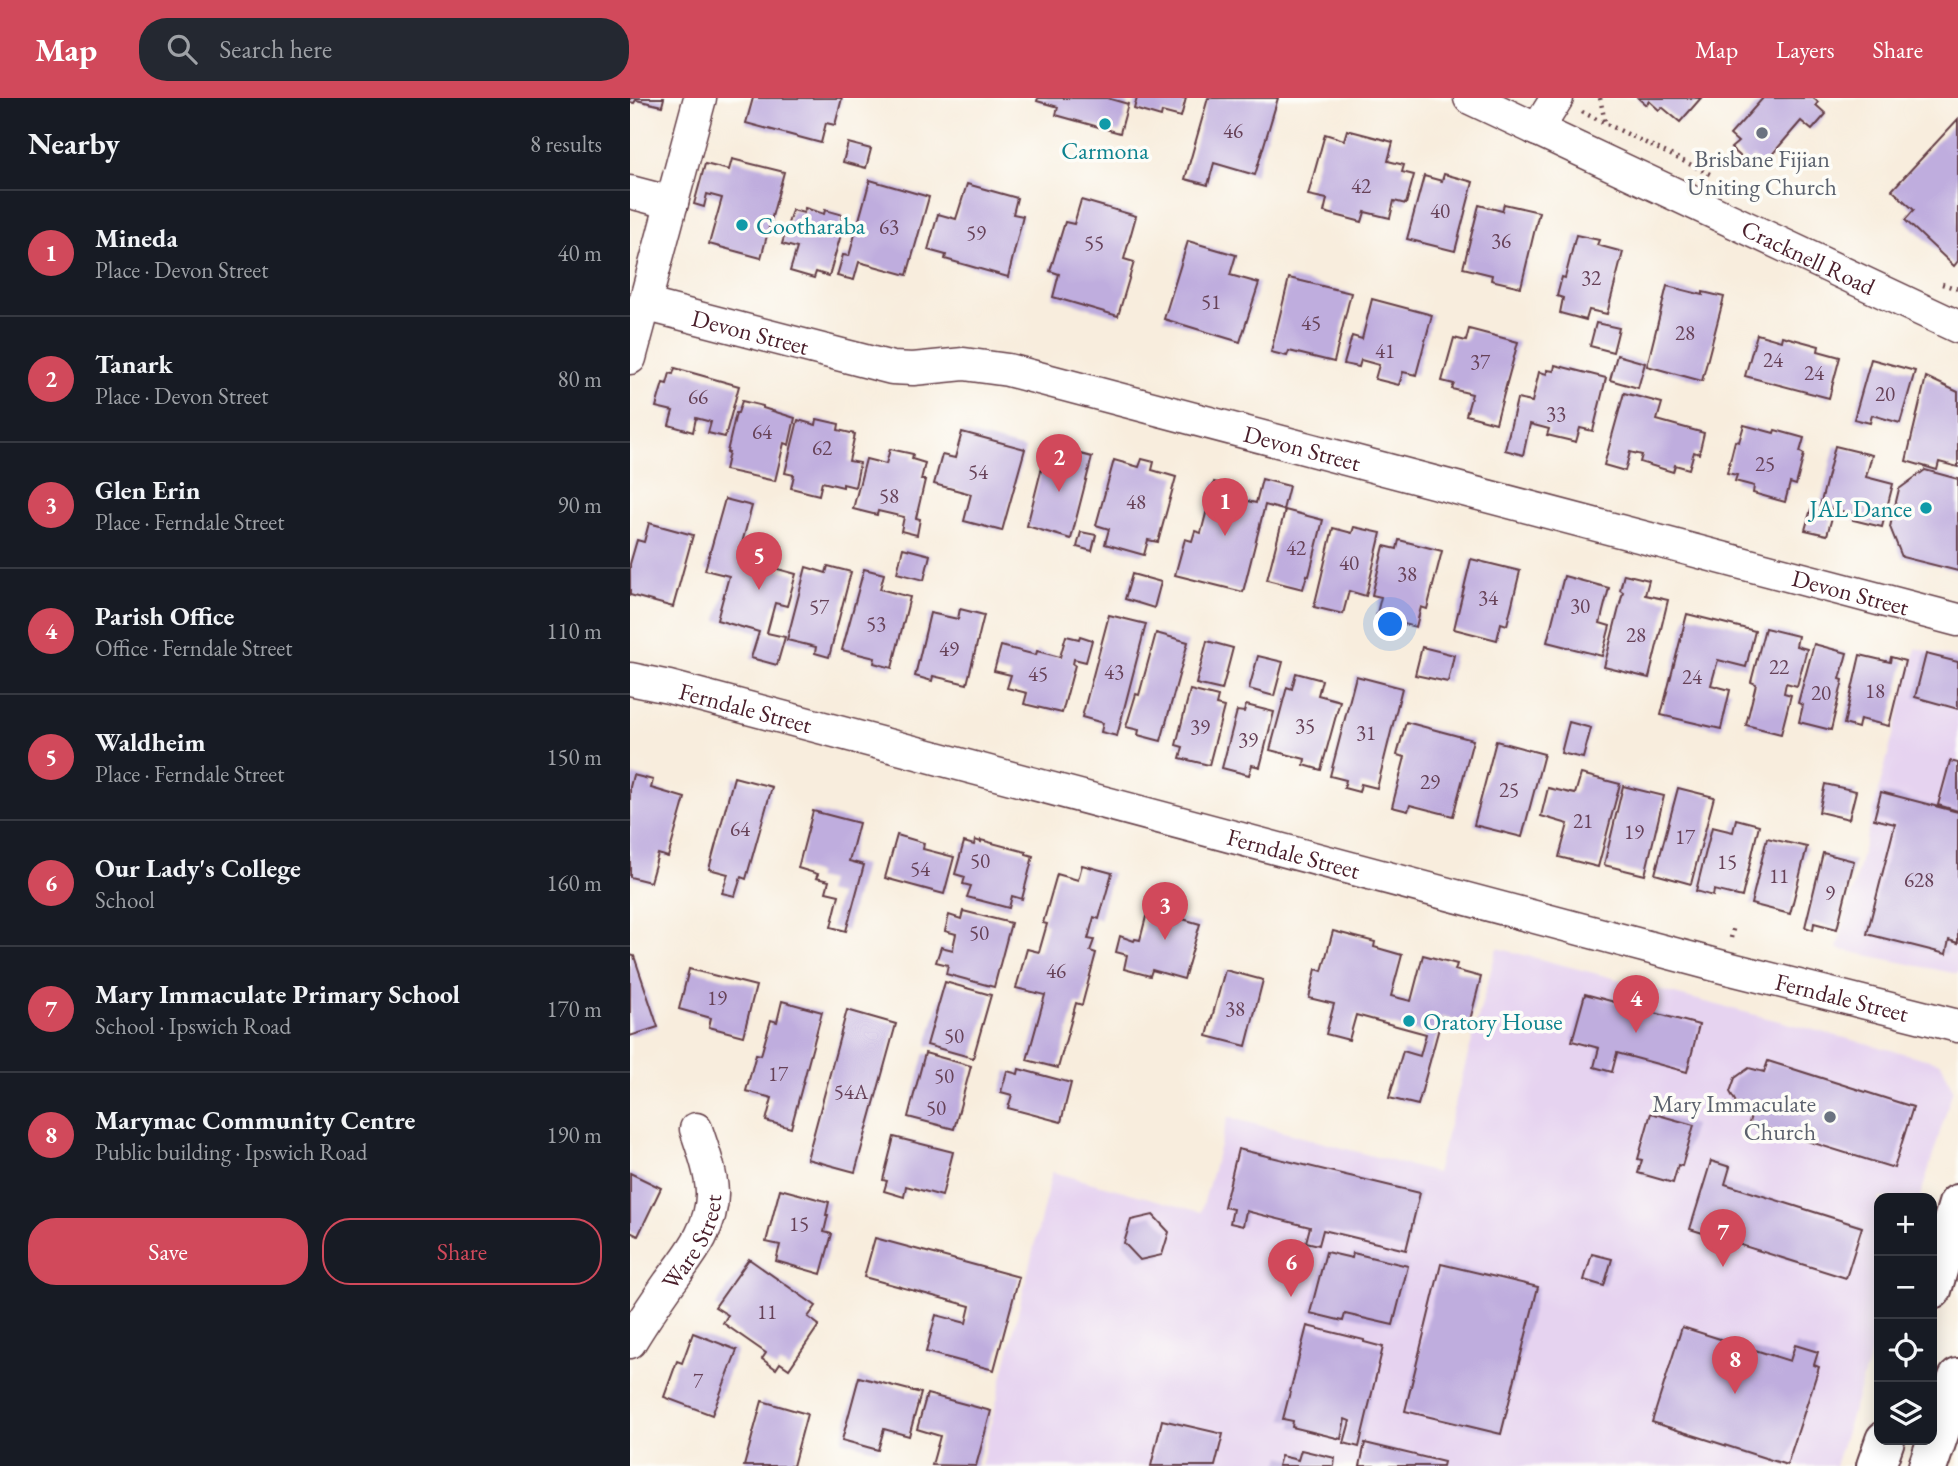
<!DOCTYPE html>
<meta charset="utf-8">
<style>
body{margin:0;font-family:"EB Garamond",serif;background:#242831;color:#f1f3f6}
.controls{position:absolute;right:21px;bottom:21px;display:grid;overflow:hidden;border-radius:14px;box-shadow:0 4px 18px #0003}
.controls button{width:63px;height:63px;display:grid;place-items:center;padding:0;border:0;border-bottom:2px solid #363941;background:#171b24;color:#f1f3f6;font:35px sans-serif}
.you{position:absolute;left:761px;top:527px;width:24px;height:24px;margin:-18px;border:5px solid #fff;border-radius:50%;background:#1a73e8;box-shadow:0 0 0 10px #1a73e833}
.badge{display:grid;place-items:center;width:46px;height:46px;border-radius:50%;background:#d1495b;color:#fff;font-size:23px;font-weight:700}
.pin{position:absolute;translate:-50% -58px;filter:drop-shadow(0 2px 4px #0008)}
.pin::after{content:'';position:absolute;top:37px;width:24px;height:21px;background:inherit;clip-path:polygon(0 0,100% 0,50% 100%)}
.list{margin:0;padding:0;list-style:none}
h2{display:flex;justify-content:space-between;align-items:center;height:91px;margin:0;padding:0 28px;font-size:30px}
h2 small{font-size:23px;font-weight:400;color:#9ea1a6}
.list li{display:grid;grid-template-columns:46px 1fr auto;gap:21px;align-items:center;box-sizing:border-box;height:126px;padding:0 28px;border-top:2px solid #363941}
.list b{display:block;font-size:26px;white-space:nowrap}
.list p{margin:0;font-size:23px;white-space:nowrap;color:#9ea1a6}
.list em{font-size:23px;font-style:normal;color:#9ea1a6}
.actions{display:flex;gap:14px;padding:21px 28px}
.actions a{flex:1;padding:16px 0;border:2px solid #d1495b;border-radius:28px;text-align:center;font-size:24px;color:#d1495b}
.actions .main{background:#d1495b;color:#fff}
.icon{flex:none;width:38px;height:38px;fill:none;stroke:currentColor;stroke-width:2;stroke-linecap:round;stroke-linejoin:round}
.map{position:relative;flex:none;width:1328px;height:1368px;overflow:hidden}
header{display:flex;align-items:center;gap:42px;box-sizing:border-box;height:98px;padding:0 35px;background:#d1495b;color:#fff}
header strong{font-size:33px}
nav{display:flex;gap:38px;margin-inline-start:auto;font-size:24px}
.search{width:490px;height:63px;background:#242831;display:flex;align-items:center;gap:18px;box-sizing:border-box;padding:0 24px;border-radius:28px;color:#9ea1a6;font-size:26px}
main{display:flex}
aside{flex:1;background:#171b24}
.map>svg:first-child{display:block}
.built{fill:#e6d3f0}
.building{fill:#bfadde}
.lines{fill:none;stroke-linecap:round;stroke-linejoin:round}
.minor-casing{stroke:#643e46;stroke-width:35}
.highway-casing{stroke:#643e46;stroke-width:42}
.path{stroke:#643e46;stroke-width:4.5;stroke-dasharray:2 5;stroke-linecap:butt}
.minor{stroke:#fff;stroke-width:32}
.highway{stroke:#fff;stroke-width:38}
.culture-dot{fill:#0f9aa8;stroke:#fdfcf7;stroke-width:2.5}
.worship-dot{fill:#6b7280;stroke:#fdfcf7;stroke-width:2.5}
.labels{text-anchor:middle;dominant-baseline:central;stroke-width:7;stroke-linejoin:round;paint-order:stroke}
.number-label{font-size:21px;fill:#674258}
.culture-label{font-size:24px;fill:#0d838f;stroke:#fdfcf7;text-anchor:start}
.worship-label{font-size:24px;fill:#5b616d;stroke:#fdfcf7}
.street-label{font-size:24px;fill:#4a1f2b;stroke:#fdfcf7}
</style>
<header>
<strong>Map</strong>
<div class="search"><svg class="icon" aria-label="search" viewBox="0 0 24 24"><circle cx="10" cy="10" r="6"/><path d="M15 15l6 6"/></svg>Search here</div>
<nav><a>Map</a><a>Layers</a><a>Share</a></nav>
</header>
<main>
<aside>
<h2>Nearby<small>8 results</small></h2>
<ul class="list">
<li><span class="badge">1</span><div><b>Mineda</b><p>Place · Devon Street</p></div><em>40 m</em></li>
<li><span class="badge">2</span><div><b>Tanark</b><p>Place · Devon Street</p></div><em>80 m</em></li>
<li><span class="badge">3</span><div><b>Glen Erin</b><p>Place · Ferndale Street</p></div><em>90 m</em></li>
<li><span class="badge">4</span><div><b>Parish Office</b><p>Office · Ferndale Street</p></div><em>110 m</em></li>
<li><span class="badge">5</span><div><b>Waldheim</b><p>Place · Ferndale Street</p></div><em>150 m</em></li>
<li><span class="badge">6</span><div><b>Our Lady's College</b><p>School</p></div><em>160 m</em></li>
<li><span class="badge">7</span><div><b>Mary Immaculate Primary School</b><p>School · Ipswich Road</p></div><em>170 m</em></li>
<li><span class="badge">8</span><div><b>Marymac Community Centre</b><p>Public building · Ipswich Road</p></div><em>190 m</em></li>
</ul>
<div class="actions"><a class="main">Save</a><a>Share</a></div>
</aside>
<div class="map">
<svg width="1328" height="1368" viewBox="0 0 1328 1368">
<rect width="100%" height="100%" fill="#fdfcf7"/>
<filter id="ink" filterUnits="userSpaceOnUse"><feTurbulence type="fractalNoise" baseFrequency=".0143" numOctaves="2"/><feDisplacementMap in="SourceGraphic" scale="14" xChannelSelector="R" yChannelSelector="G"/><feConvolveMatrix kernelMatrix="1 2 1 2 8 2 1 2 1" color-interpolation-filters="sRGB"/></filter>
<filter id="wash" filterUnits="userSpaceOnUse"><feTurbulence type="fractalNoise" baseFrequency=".00686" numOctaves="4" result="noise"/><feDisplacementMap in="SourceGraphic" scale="28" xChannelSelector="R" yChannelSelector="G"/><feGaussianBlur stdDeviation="1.57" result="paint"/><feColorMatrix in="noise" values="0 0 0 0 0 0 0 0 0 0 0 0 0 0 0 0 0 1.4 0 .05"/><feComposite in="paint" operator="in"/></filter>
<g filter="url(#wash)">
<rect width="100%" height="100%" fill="#f8eddd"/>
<g class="built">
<polygon points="1286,550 1328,561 1328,876 1207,851"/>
<polygon points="867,850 1311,965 1323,991 1290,1100 1249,1100 1249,1230 1205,1368 351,1368 422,1074 571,1114 598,1019 806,1075"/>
</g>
<g id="blocks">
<g class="building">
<polygon points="0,0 34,0 32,8 6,2 4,5 0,4"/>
<polygon points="123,0 212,0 205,27 196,25 191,45 116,25"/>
<polygon points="408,0 477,0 498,6 490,35 426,17 428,9 407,3"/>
<polygon points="507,0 556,0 551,19 532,14 531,19 504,11"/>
<polygon points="578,0 648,0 625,77 584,65 578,87 555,81"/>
<polygon points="1008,0 1071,0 1050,24 1032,9 1029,12 1019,3 1016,7"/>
<polygon points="1133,0 1183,0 1188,4 1186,7 1196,16 1182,32 1171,23 1133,67 1123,59 1118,65 1101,50 1108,44 1100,37"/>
<polygon points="1328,21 1328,163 1324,168 1275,122 1284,112 1262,92"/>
<polygon points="717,32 763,44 758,63 774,67 772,74 784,77 776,106 764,103 760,120 735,114 732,124 694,114 697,101 678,97 695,36 714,42"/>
<polygon points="218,45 241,51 236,70 213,64"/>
<polygon points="102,61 154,74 131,160 79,146 92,100 77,96 74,109 64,106 75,66 99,72"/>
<polygon points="814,76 843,84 825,153 777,141 794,78 812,83"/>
<polygon points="240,82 299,99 277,177 229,164 224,182 207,178 213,157 219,158"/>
<polygon points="337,86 387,100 383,116 393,118 378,179 315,161 316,157 298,152 308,116 326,121"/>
<polygon points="451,102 506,118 494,161 504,164 488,218 423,199 429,176 420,173 435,124 444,126"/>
<polygon points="874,106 909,114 891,189 861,182 862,177 833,170 849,107 872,113"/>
<polygon points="175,110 194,116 195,112 213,117 210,126 214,126 199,178 186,174 184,180 160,173 167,150 152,146 162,112 174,115"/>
<polygon points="946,137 969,142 967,147 993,154 977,216 959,212 956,222 930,215 933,200 927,198 932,179 935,180"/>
<polygon points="558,143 606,157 600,177 629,185 610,244 534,221"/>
<polygon points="659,180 721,195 704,264 659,253 657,258 641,254"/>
<polygon points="1037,188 1073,197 1073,194 1094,199 1072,283 1017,268"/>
<polygon points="742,201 802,217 786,277 773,274 769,287 745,281 749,267 731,262 729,269 714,266 722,238 732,241"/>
<polygon points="966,225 989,230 983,254 960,248"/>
<polygon points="839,231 888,244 866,325 836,317 842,296 822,291 824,286 812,283 824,240 836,243"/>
<polygon points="1127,236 1151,243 1152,238 1189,248 1188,253 1210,259 1199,300 1115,278"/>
<polygon points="987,257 1015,265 1008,290 980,282"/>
<polygon points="1241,261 1285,273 1270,325 1242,317 1240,325 1224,321"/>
<polygon points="925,267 976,280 963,333 950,330 946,344 917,337 919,331 900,326 893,357 875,352 887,301 902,304 909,274 917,276 917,272 924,273"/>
<polygon points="45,270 109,288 95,339 78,335 81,324 66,320 63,334 39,327 43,313 26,309 33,285 37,286 40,275 43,276"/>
<polygon points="1296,279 1328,294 1328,369 1309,364 1307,372 1276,363"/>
<polygon points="994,295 1032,305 1027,322 1074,335 1069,356 1064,354 1059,371 1045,367 1043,374 1010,364 1012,357 1000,354 995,373 974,367"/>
<polygon points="112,303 133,308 133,310 165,320 159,347 154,345 145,383 95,372 99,354 97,354 106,315 108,315"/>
<polygon points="187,321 209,326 208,332 225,336 219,363 230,365 225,389 213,386 213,389 192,384 189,397 161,390 164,377 155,375 168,322 186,327"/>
<polygon points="1114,327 1144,335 1145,332 1174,340 1170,354 1174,356 1166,387 1160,385 1155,404 1123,395 1124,388 1105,383 1107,377 1097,375 1105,343 1109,344"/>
<polygon points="332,334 395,351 372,433 334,423 341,396 304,386 312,357 325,360"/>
<polygon points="1205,348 1242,357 1236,379 1263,386 1252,429 1223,422 1224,416 1190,408"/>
<polygon points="260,351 283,356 282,361 295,365 291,382 295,382 286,420 290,421 287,437 271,433 274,419 248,413 247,417 223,411 236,361 256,366"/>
<polygon points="435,352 462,359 441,441 397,428 416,353 434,358"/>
<polygon points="512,361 524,364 522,372 546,379 528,444 518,442 514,457 475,446 479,431 466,427 484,362 509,369"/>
<polygon points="1295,372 1328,381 1328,473 1272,459 1260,429 1269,391"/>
<polygon points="632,381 659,388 653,412 635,407 613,494 545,477 555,441 562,443 565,433 571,435 584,384 603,389 600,399 626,405"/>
<polygon points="95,401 122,408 108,460 166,476 157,508 145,505 137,535 155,539 147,567 121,560 129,534 87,522 99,478 75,472"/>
<polygon points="1181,411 1203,416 1197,437 1175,432"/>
<polygon points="655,412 693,422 679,478 677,477 673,491 637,482"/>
<polygon points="19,425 63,437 43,509 0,497 0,466 7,442 14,444"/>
<polygon points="724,429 751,435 736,498 719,493 713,516 684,509 703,430 722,435"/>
<polygon points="451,434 466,437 462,453 447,449"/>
<polygon points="769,442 812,453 797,511 791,509 786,529 746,519 751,499 742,497 754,448 767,451"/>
<polygon points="273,450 300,457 294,482 267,475"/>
<polygon points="841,461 890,473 877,527 871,525 867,542 824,531"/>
<polygon points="198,468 221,474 199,559 185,555 186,549 157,542 176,469 196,475"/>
<polygon points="234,471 254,476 250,491 280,499 262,570 244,565 245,560 212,552"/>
<polygon points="502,476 531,484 524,510 495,501"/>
<polygon points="994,476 1019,482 1015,497 1038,502 1019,580 974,569 993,494 990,492"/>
<polygon points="934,478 979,490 970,525 980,528 972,558 917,544"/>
<polygon points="330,511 354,517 337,586 303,578 302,583 285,578 300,515 328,521"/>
<polygon points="1057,516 1125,533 1116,569 1088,562 1081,587 1100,592 1091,631 1031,617"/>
<polygon points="479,517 516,526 487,638 471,634 473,625 452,619"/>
<polygon points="1135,530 1168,538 1166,548 1177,551 1167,588 1156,585 1154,595 1161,597 1151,636 1116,627 1126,586 1121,584"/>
<polygon points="526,535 558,544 531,643 508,637 509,632 496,629 506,596 509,597"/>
<polygon points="436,538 449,541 450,538 462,542 456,564 444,561 443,566 445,567 432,615 394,606 397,595 377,590 381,577 364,573 371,548 406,557 407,553 430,559"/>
<polygon points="577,543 603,550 592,592 566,586"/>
<polygon points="1184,546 1217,555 1210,581 1213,582 1201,632 1169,624 1173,607 1168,605"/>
<polygon points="792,549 824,557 818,584 785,577"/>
<polygon points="1296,556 1328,564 1328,611 1285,599"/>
<polygon points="1230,557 1260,564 1261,559 1275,563 1259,628 1230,621 1228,630 1214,626"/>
<polygon points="628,558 653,564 644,598 619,591"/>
<polygon points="666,575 692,582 688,597 710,603 691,672 674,667 675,661 640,652 657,589 662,591"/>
<polygon points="726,578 772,590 747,690 731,686 729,694 714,690 716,682 700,678"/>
<polygon points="560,592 588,599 586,607 594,609 579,667 550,660 553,649 546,647"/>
<polygon points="616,607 644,614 630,669 622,667 619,677 592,670 607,613 614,614"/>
<polygon points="776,624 843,642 823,718 780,707 778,713 762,709 775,659 767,657"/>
<polygon points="939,624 961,630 953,660 931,655"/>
<polygon points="866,643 914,656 892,739 844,727"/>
<polygon points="1320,663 1328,665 1328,713 1308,707"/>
<polygon points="951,676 990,686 968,769 929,759 938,726 911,718 918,690 945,696"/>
<polygon points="3,677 23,682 21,690 55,700 38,759 28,756 20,784 0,779 0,689"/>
<polygon points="104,679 142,689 116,781 111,779 105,798 92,795 98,776 79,771"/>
<polygon points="1195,686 1226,693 1219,721 1189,714"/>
<polygon points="993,688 1034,698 1015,777 974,767"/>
<polygon points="1048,690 1084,699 1061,786 1025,776"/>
<polygon points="1251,694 1328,714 1328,845 1319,842 1316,856 1237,836 1265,726 1244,721"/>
<polygon points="183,713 229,725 219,763 234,767 216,833 201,829 209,797 196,794 199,783 186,780 188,776 168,770"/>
<polygon points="1106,721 1129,727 1112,799 1084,792 1083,798 1066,793 1082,729 1103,734"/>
<polygon points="267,737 294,745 293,751 324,759 314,796 255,780"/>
<polygon points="1137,740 1177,749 1160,816 1121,806"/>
<polygon points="345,742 351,744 351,742 396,754 396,756 403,758 392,801 382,798 379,810 337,799 341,788 333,786 335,779 325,776 334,744 344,747"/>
<polygon points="1193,755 1224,763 1207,831 1184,825 1183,832 1175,829"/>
<polygon points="452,767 482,775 469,821 464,819 458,841 464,842 460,853 466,855 452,907 446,905 428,970 397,962 415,897 386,890 397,851 409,854 417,826 413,825 427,776 448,782"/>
<polygon points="520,803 542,809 539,817 570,826 554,881 522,872 520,878 494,871 497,857 486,854 490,838 504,843 505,841 510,842"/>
<polygon points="333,813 381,825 364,889 316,876 318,867 306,864 311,849 323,852 324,845 326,836 315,833 319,817 331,821"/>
<polygon points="703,833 745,844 744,849 772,857 761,898 781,903 793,857 827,866 825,872 851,879 839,926 812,919 788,1007 759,1000 773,953 790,958 796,936 726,917 719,942 696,936 704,906 679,900 686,871 692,873"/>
<polygon points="0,857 4,858 28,929 0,938"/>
<polygon points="59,871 126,888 113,938 79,929 81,920 49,911"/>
<polygon points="595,872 633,882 616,948 577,938"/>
<polygon points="315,884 361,897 343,960 297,947"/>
<polygon points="955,896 1069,927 1057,974 987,955 982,974 964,969 969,950 942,943"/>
<polygon points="152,903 192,914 161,1030 136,1023 142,1000 116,993 126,956 131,957 141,922 147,924"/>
<polygon points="217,912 266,926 225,1074 177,1061"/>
<polygon points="295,955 341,968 324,1031 278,1019"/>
<polygon points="1138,963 1283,1009 1264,1070 1119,1025 1122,1013 1108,1008 1100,994 1105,980 1119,970 1134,974"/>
<polygon points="389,971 441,985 431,1024 378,1010 382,997 371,994 377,973 388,976"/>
<polygon points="1021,1015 1064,1027 1052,1068 1048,1067 1043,1085 1008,1075 1012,1062 1008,1061"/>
<polygon points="264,1039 323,1054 312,1098 276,1088 274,1099 254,1093 257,1083 253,1082"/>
<polygon points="608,1051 790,1095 776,1152 693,1132 689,1147 676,1144 680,1129 616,1113 613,1128 600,1125 603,1111 594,1109"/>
<polygon points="1081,1063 1100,1069 1095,1086 1232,1129 1216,1180 1060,1131"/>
<polygon points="0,1075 31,1090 8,1138 0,1134"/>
<polygon points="150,1091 199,1104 196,1117 198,1117 194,1134 202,1136 191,1176 146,1163 150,1147 136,1144"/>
<polygon points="523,1117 539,1134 532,1157 510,1162 494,1145 501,1122"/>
<polygon points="245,1140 389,1179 364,1272 296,1254 306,1217 336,1225 340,1208 234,1179"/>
<polygon points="696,1154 722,1160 723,1155 778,1168 763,1227 715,1216 713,1223 680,1215"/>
<polygon points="962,1156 982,1161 974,1188 954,1182"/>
<polygon points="119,1161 186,1208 178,1219 189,1227 159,1271 150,1265 146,1271 132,1261 136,1255 93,1225 98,1217 85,1209"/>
<polygon points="811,1166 908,1189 871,1336 775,1313"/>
<polygon points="677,1228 734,1242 734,1244 753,1249 729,1349 714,1345 720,1323 715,1321 711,1341 662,1329 663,1323 653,1321"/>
<polygon points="1052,1229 1160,1263 1165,1247 1188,1254 1184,1267 1189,1269 1157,1367 1022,1324"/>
<polygon points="63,1235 107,1252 82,1317 34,1299 47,1263 52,1265"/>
<polygon points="229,1279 291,1295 279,1338 254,1331 248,1352 212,1342"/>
<polygon points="297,1296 361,1313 346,1368 302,1367 310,1338 287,1331"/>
<polygon points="132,1303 177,1316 163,1368 114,1368"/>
<polygon points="532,1322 593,1336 585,1368 521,1368"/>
<polygon points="735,1345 814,1364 813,1368 730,1368"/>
<polygon points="671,1352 705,1360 704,1368 648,1368 651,1358 668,1362"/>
</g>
</g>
</g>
<g filter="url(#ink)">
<use href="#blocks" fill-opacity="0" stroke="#643e46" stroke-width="2"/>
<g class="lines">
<defs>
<g id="minor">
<path id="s1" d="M 840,0 L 1328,229"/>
<polyline points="907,32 927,0"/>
<polyline points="0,94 42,105"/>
<path id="s2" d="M 14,206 L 262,270 L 283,271 L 334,266 L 378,272 L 1328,522"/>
<polyline points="0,260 70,0"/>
<path id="s3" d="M 0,581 L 39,589 L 1093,869 L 1328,928"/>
<path id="s4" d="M 0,1244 C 12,1224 25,1205 39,1185 C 59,1158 83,1130 82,1094 C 81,1073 73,1052 66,1031"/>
</g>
<g id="highway">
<polyline points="1302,1192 1328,1106"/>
<polyline points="1246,1368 1255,1342"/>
<polyline points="1298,1368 1328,1280"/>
</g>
</defs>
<use href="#minor" class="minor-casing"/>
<use href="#highway" class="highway-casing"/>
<g class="path">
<polyline points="970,0 975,24"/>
<polyline points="952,14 1080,76"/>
<polyline points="1312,186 1328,191"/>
<polyline points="1101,840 1104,827"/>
</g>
<use href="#minor" class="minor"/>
<use href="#highway" class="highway"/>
</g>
</g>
<g class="culture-dot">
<circle cx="475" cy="26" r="7"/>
<circle cx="112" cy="127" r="7"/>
<circle cx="1296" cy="410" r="7"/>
<circle cx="779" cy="923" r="7"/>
</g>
<g class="worship-dot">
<circle cx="1132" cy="35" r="7"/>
<circle cx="1200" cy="1019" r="7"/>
</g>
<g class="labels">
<g class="number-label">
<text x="603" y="32">46</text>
<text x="731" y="87">42</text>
<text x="810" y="112">40</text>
<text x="259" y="128">63</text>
<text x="346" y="134">59</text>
<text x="871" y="142">36</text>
<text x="464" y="144">55</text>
<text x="961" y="179">32</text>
<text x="581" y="203">51</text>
<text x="681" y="224">45</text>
<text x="1055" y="234">28</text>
<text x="755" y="252">41</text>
<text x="1143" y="261">24</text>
<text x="850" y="263">37</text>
<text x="1184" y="274">24</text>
<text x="1255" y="295">20</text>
<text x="68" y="298">66</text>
<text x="926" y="315">33</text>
<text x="132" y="333">64</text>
<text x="192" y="349">62</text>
<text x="1135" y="365">25</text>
<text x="348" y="373">54</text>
<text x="259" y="397">58</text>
<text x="506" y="403">48</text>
<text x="666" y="449">42</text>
<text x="719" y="464">40</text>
<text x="777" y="475">38</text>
<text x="858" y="499">34</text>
<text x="950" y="507">30</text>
<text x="189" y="508">57</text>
<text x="246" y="525">53</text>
<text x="1006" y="536">28</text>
<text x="319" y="550">49</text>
<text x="1149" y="568">22</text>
<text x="484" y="573">43</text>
<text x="408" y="575">45</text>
<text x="1062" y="578">24</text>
<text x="1245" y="592">18</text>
<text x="1191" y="594">20</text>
<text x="675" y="627">35</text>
<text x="570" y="628">39</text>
<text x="736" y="634">31</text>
<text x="618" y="641">39</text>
<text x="800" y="683">29</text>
<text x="879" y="691">25</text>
<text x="953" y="722">21</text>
<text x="110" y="730">64</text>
<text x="1004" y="733">19</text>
<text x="1055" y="738">17</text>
<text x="350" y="762">50</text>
<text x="1097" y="763">15</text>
<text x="290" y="770">54</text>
<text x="1149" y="777">11</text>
<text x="1289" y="781">628</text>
<text x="1200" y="794">9</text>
<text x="349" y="834">50</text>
<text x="426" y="872">46</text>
<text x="87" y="899">19</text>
<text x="605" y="910">38</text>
<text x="324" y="937">50</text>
<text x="148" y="975">17</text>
<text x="314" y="977">50</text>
<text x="221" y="993">54A</text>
<text x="306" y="1009">50</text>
<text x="169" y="1125">15</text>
<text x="137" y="1213">11</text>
<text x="68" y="1282">7</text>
</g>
<g class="culture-label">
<text x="475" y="52" text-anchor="middle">Carmona</text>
<text x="126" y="127">Cootharaba</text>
<text x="1282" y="410" text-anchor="end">JAL Dance</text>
<text x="793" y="923">Oratory House</text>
</g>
<g class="worship-label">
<text x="1132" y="60">Brisbane Fijian<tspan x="1132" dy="28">Uniting Church</tspan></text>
<text x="1186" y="1005" text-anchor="end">Mary Immaculate<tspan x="1186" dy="28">Church</tspan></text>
</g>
<g class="street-label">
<text stroke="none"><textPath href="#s1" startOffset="374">Cracknell Road</textPath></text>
<text stroke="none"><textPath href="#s2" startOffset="110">Devon Street</textPath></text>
<text stroke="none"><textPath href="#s2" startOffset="677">Devon Street</textPath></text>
<text stroke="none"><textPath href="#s2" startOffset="1244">Devon Street</textPath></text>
<text stroke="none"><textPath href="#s3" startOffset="119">Ferndale Street</textPath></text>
<text stroke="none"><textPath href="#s3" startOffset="686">Ferndale Street</textPath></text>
<text stroke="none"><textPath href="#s3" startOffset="1253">Ferndale Street</textPath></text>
<text stroke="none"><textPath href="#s4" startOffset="119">Ware Street</textPath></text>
</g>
</g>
</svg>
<div class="controls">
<button>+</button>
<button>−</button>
<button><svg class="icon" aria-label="locate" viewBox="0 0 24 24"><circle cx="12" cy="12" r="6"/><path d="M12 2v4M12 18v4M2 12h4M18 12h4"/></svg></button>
<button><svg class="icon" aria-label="layers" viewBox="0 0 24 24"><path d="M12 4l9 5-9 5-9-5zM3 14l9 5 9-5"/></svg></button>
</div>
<div class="you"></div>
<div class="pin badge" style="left:595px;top:438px">1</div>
<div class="pin badge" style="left:429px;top:394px">2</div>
<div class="pin badge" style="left:535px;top:842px">3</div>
<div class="pin badge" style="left:1006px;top:935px">4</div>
<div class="pin badge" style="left:129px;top:492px">5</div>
<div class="pin badge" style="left:661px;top:1199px">6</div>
<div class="pin badge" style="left:1093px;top:1169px">7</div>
<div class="pin badge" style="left:1105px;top:1296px">8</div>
</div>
</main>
